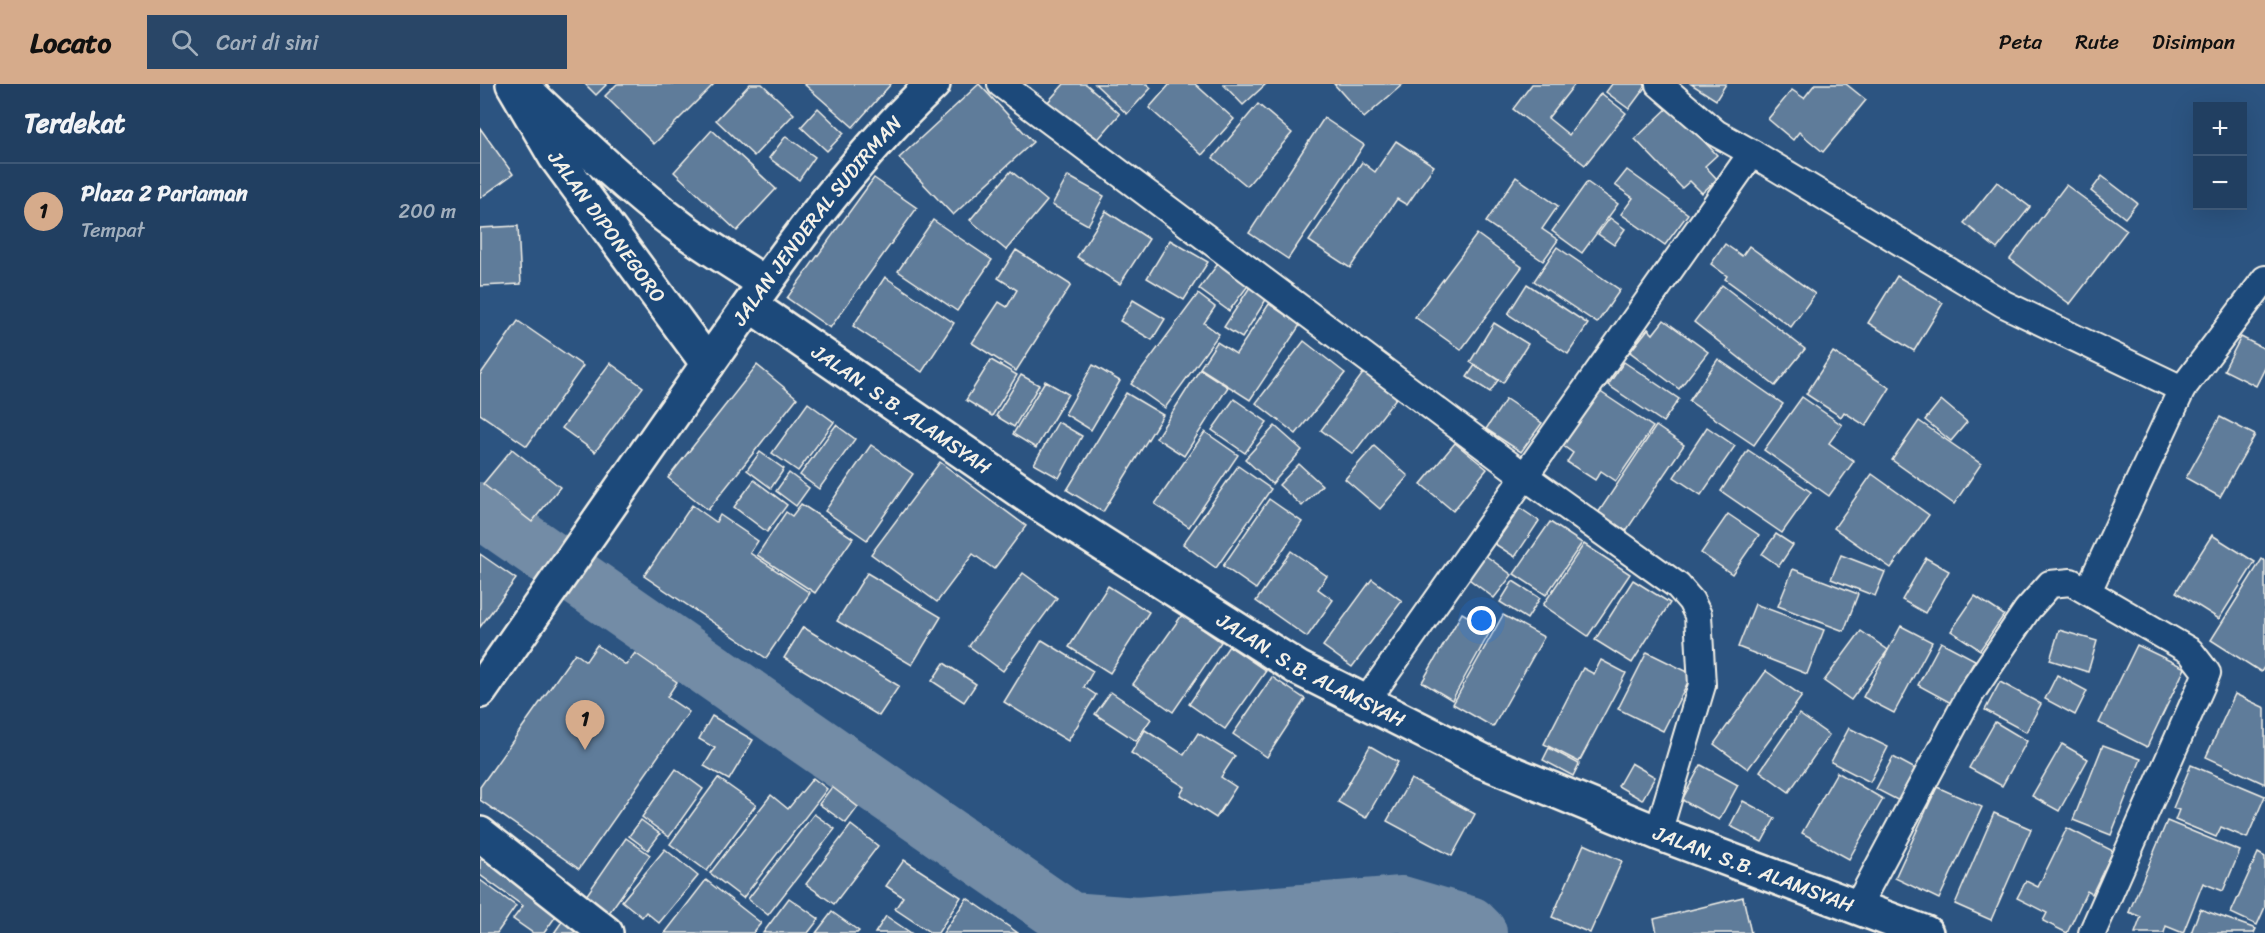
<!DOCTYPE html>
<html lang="id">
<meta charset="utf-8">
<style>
body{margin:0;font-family:Sriracha,sans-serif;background:#294667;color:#f1f3f6}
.controls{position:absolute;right:18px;top:18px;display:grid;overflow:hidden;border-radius:0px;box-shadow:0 6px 24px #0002}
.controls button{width:54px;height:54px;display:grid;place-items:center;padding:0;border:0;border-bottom:2px solid #3e5876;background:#213f61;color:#f1f3f6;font:30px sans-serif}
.you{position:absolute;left:1002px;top:537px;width:21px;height:21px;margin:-15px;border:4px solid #fff;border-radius:50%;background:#1a73e8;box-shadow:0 0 0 9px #1a73e833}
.badge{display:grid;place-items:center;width:39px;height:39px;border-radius:50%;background:#d6ab8b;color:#111;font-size:20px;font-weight:700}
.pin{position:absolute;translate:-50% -50px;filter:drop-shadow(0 2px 3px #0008)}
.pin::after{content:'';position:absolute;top:32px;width:21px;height:18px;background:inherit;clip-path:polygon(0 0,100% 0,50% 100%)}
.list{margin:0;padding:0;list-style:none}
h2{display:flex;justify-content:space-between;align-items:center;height:78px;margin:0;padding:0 24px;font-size:26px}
h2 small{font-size:20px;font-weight:400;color:#a2afbd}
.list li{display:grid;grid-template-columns:39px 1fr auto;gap:18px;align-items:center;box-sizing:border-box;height:96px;padding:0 24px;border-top:2px solid #3e5876}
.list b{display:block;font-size:22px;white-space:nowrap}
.list p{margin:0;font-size:20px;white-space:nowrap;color:#a2afbd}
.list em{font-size:20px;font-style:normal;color:#a2afbd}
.icon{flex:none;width:33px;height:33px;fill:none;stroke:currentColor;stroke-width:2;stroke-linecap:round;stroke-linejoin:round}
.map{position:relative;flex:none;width:1785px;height:849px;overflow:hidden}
header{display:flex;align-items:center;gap:36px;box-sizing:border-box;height:84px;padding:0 30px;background:#d6ab8b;color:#111}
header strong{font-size:28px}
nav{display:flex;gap:33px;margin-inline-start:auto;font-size:21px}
.search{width:420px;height:54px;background:#294667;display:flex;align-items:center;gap:15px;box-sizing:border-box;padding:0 21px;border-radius:0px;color:#a2afbd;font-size:22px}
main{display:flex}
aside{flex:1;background:#213f61}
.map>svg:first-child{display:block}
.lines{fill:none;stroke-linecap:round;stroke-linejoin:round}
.river{stroke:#738ca6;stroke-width:56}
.building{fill:#5e7b9a;stroke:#f4f1e8;stroke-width:1.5}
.street-casing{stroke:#f4f1e8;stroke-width:30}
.secondary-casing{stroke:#f4f1e8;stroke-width:38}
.primary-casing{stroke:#f4f1e8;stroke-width:38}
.street{stroke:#1f4a7a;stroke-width:26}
.secondary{stroke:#1f4a7a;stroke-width:33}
.primary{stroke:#1f4a7a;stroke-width:33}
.labels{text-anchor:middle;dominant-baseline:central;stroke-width:4.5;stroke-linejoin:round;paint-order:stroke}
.street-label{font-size:20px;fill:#f4f1e8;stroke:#1f4a7a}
</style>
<header>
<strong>Locato</strong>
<div class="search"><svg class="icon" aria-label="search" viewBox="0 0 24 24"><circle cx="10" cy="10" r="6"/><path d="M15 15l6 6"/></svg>Cari di sini</div>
<nav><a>Peta</a><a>Rute</a><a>Disimpan</a></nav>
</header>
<main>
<aside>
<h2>Terdekat<small></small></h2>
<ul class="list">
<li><span class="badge">1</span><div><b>Plaza 2 Pariaman</b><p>Tempat</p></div><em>200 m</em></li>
</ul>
</aside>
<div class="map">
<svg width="1785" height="849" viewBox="0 0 1785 849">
<rect width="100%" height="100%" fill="#2c5481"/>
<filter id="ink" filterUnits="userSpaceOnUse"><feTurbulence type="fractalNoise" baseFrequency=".0167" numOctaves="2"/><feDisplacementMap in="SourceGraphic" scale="12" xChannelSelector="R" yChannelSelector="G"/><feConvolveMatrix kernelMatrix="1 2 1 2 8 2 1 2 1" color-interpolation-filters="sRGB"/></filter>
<g filter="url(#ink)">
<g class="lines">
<polyline class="river" points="0,426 590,836 657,841 922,820 990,840 999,849"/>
</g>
<g class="building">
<polygon points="105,0 127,0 116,11"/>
<polygon points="137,0 234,0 174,60 125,12"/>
<polygon points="270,0 282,0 314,30 274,72 236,36"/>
<polygon points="324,0 411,0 373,43"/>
<polygon points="499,0 553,58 473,131 419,74"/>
<polygon points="584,0 606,0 640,30 613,61 566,20"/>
<polygon points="615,0 667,0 671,4 647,30"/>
<polygon points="690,0 715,0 754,35 722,71 669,24"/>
<polygon points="743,0 786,0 763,21"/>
<polygon points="854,0 923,0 884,34"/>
<polygon points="1052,0 1095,0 1068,34 1089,51 1121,9 1146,29 1105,81 1033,25"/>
<polygon points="1132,0 1164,0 1166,2 1149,25 1126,8"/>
<polygon points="1211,0 1246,0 1236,16"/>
<polygon points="1335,0 1366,0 1386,16 1343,68 1319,48 1313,56 1288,35 1312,6 1324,14"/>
<polygon points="778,20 812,49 767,102 733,74"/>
<polygon points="1190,22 1237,71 1225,82 1237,95 1222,109 1210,97 1202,104 1155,55"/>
<polygon points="338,24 364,49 347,67 321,43"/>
<polygon points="844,34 884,61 808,175 769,149"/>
<polygon points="0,44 33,90 0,114"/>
<polygon points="232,46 296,105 257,147 194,88"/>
<polygon points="306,52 335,73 319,96 289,74"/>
<polygon points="916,57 954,82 927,121 917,115 870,184 829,157 882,78 895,88"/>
<polygon points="1147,86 1208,130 1185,161 1141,130 1153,114 1135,101"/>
<polygon points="531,87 567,117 526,166 490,136"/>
<polygon points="588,92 624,112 608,141 572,121"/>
<polygon points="1622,92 1657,119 1645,134 1611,107"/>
<polygon points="1036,93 1078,122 1062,145 1078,156 1063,177 1006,138"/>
<polygon points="394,94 437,124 350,244 307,214"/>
<polygon points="1107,98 1138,120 1102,169 1072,147"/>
<polygon points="1517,98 1550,123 1517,165 1484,139"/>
<polygon points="1586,101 1647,146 1590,220 1530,175"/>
<polygon points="626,127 669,155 640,200 597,173"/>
<polygon points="1130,134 1145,145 1134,161 1118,150"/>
<polygon points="453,136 512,176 477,227 418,187"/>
<polygon points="38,142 41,200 0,202 0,144"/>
<polygon points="997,150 1042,183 981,266 935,233"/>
<polygon points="690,156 728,178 704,216 667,194"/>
<polygon points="1245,160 1262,172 1269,162 1335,210 1311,243 1245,195 1247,192 1231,180"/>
<polygon points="1077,163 1140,206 1117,239 1054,197"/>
<polygon points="536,166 591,201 536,287 492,259 519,218 527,223 537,206 518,194"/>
<polygon points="740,177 770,199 749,227 719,205"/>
<polygon points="1417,192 1463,219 1434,267 1388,239"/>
<polygon points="405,193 474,239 442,288 373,242"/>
<polygon points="1047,200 1108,240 1088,270 1028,230"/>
<polygon points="1242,201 1325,265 1295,302 1214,238"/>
<polygon points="770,203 787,214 762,254 744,243"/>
<polygon points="718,210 735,223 724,239 739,250 685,324 651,300"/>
<polygon points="653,216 685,235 672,256 640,237"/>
<polygon points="789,220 820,241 770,316 720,284 737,258 756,270"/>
<polygon points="1184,236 1228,268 1199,305 1150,268 1168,245 1173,250"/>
<polygon points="38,237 103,282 47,362 0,330 0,291"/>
<polygon points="1014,239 1048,260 1023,299 990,278"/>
<polygon points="1761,253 1785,265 1785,284 1776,302 1744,286"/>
<polygon points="824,257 865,289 816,350 776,319"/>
<polygon points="1353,268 1410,304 1386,342 1364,328 1361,333 1326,310"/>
<polygon points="1238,275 1303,320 1274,361 1209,317"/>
<polygon points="511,276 537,291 512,332 486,316"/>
<polygon points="1144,278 1199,315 1183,338 1128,301"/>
<polygon points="130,279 163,303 115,368 82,344"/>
<polygon points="277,281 317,314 228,426 188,394"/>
<polygon points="613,281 640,297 611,346 585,330"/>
<polygon points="995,281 1018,296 1010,308 987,293"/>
<polygon points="720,285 748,303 704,372 676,354"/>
<polygon points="884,288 917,313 873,370 841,346"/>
<polygon points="541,291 559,301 534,343 516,332"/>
<polygon points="565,297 588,310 556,364 533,350"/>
<polygon points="1119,307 1173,343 1136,397 1121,387 1115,396 1087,378 1093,369 1082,361"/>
<polygon points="646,309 683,331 623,428 587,406"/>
<polygon points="1322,313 1362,341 1349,359 1374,377 1349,412 1284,366"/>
<polygon points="754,315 787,338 765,369 732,346"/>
<polygon points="1026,315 1062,339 1041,368 1006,345"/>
<polygon points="1461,316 1487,338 1471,357 1445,336"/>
<polygon points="328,319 354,338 318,387 292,369"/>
<polygon points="1740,333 1775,351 1740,413 1706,394"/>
<polygon points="1439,337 1501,380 1474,420 1412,376"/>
<polygon points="578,338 602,352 579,394 554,380"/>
<polygon points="356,341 375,355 339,405 320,391"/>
<polygon points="795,342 822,366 792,400 765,375"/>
<polygon points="1176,342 1204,361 1146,447 1118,429"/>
<polygon points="1227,343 1255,362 1221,411 1194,393"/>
<polygon points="725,348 758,371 709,443 675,420"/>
<polygon points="975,359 1007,385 973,427 941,400"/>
<polygon points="391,361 433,390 387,456 345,427"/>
<polygon points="894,362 928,392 900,425 865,395"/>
<polygon points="32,365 80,403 52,438 3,400"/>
<polygon points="1268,366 1331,408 1302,449 1241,407"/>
<polygon points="280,368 304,385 291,404 267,386"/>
<polygon points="460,378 546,442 514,485 493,470 457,518 391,470"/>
<polygon points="819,380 842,401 822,422 799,401"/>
<polygon points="758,382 791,405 736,484 703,460"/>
<polygon points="309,389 329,404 316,422 296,407"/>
<polygon points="1392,390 1449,431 1411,484 1354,444"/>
<polygon points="274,396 307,421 287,448 254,423"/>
<polygon points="789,415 822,438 776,505 743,482"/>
<polygon points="321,420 373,454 335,509 277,471 306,428 312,432"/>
<polygon points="212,421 236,438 240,431 278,457 270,469 330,509 286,574 164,492"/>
<polygon points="1040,424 1059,437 1035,473 1015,460"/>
<polygon points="1248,430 1279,451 1252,490 1221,469"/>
<polygon points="1070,438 1102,459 1066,511 1034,490"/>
<polygon points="1296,450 1313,461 1299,482 1282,470"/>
<polygon points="1732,451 1775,478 1739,535 1696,508"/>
<polygon points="1104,460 1150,490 1108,552 1063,521"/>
<polygon points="811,467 847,492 838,505 853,516 827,553 776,517"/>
<polygon points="1002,469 1032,491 1014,514 985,492"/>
<polygon points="0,470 36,495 0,543"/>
<polygon points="1361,471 1405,488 1395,512 1351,495"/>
<polygon points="1446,474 1469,487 1445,529 1422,516"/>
<polygon points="1782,475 1785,477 1785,582 1781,588 1731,556"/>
<polygon points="1313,485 1378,510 1364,547 1298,522"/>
<polygon points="387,489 461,533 432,581 357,537"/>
<polygon points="543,489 577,514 523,587 489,562"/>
<polygon points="892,495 922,517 872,583 843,562"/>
<polygon points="1153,496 1190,519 1152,579 1115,556"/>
<polygon points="1033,497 1060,514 1047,535 1020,518"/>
<polygon points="628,502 669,528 630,589 589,563"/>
<polygon points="1495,512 1524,531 1500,566 1471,547"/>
<polygon points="1275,520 1344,546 1327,590 1258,563"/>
<polygon points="982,529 1011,546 972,616 942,598"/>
<polygon points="702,531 741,558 693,628 653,600"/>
<polygon points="1023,531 1064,553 1013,643 973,620"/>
<polygon points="1421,542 1452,558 1414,629 1383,613"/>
<polygon points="323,543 419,602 399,632 304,574"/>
<polygon points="1579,546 1617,557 1608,588 1570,576"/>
<polygon points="1381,547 1408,566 1371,616 1344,597"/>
<polygon points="562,556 613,587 604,603 616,611 588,657 524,618"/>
<polygon points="1461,558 1495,576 1471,619 1438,601"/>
<polygon points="117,561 146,581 155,569 197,598 187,613 209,628 99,785 0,716 0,703 95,569 106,577"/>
<polygon points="1657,561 1705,584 1667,663 1619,639"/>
<polygon points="749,562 786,587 745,645 709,620"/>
<polygon points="1167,568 1212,590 1183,647 1138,625"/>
<polygon points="1121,576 1146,589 1099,678 1064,660 1103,584 1114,590"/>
<polygon points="464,579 496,600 484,618 452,597"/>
<polygon points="1286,587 1322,612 1268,685 1234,660"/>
<polygon points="1577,591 1607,607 1595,631 1565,615"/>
<polygon points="792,593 825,615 787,673 753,650"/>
<polygon points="1520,598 1561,620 1546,648 1505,626"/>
<polygon points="631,608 671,635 656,657 615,630"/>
<polygon points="1755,610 1785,624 1785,700 1726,673"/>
<polygon points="1319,630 1349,651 1309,708 1280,687"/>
<polygon points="232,632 273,656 249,696 224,682 235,664 219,655"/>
<polygon points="1515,638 1547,657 1522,702 1489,684"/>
<polygon points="1369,644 1408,663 1390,698 1351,678"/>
<polygon points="665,646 704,671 718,649 755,672 741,693 756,703 736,734 700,711 705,703 651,669"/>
<polygon points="1582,660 1608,675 1579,727 1552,712"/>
<polygon points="1623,661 1661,675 1631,751 1593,736"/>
<polygon points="890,662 918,678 886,734 858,718"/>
<polygon points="1069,664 1099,680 1093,692 1063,676"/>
<polygon points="1413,673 1443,689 1427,721 1396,705"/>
<polygon points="1151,679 1175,693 1162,716 1138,702"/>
<polygon points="1221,681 1258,701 1239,736 1202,716"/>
<polygon points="1711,681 1785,712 1767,754 1741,743 1736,753 1695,736 1699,726 1693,724"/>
<polygon points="196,685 223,705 189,753 162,733"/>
<polygon points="1357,688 1403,715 1369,775 1322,749"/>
<polygon points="238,694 276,721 227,787 190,760"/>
<polygon points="333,694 347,705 263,814 230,789 291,711 308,725"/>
<polygon points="931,695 995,730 972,772 907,737"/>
<polygon points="352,703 378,723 366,739 339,720"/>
<polygon points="1457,703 1502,723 1459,815 1415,794"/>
<polygon points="1263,717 1295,734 1282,758 1250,742"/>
<polygon points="1514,729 1551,745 1511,836 1475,820"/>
<polygon points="334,730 355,745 288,831 268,815"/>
<polygon points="161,736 180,750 168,766 149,752"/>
<polygon points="1687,737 1760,767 1743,807 1723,799 1703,849 1686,842 1684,849 1655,849 1661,833 1649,828"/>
<polygon points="371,741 398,762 354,820 326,800"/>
<polygon points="1587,744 1633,767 1612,810 1607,807 1587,849 1563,837 1567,829 1537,814 1546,797 1558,803"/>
<polygon points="146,754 170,771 129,829 106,812"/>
<polygon points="1104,760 1142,777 1110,849 1072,833"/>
<polygon points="185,765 218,792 179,839 166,828 162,833 142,817"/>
<polygon points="7,768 83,822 64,849 53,849 33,835 43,822 0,791 0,777"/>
<polygon points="1778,769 1785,773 1785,823 1777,841 1751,829"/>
<polygon points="424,776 481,813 458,849 451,849 415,825 423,813 406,802"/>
<polygon points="0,796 36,822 17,849 0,849"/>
<polygon points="226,796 281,839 273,849 185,849"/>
<polygon points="1263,813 1271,849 1177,849 1174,835"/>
<polygon points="309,814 339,835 328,849 283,849"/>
<polygon points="487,814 538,849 463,849"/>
<polygon points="1720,825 1776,845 1774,849 1711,849"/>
<polygon points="90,826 117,849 74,849"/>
<polygon points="352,828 379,847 377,849 336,849"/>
<polygon points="406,832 431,849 395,849"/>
</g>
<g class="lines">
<defs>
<g id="street">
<polyline points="521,0 1043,391 1198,502 1211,517 1218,531 1222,601 1178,749"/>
<polyline points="1179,0 1236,49 1272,69"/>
<polyline points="1702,305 1785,195"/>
<polyline points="885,619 1272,69 1524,220 1702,305 1608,507"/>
<polyline points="1377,823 1491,609 1547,526 1570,500 1591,498 1710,567 1727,589 1612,849"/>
</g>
<g id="secondary">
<path id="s1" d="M 270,221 L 555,417 L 818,584 L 1003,677 L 1178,749 L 1446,849"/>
<polyline points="0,607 228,280"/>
<polyline points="0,750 126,849"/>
</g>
<g id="primary">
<path id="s2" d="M 33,0 L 75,72 L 228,280 C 296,183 367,81 453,0"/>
<path d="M 52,12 C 101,59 150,106 204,146 C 230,165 258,181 284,199"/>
</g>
</defs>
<use href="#street" class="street-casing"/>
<use href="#secondary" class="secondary-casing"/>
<use href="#primary" class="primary-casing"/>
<use href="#street" class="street"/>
<use href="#secondary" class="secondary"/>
<use href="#primary" class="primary"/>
</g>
</g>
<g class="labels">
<g class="street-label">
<text stroke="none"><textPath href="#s2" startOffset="522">JALAN JENDERAL SUDIRMAN</textPath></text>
<text stroke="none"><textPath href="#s2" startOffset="171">JALAN DIPONEGORO</textPath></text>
<text stroke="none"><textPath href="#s1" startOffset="184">JALAN. S.B. ALAMSYAH</textPath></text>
<text stroke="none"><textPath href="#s1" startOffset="670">JALAN. S.B. ALAMSYAH</textPath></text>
<text stroke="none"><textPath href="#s1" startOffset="1156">JALAN. S.B. ALAMSYAH</textPath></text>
</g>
</g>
</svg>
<div class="controls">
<button>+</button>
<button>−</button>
</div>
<div class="you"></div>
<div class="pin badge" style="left:105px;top:666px">1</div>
</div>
</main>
